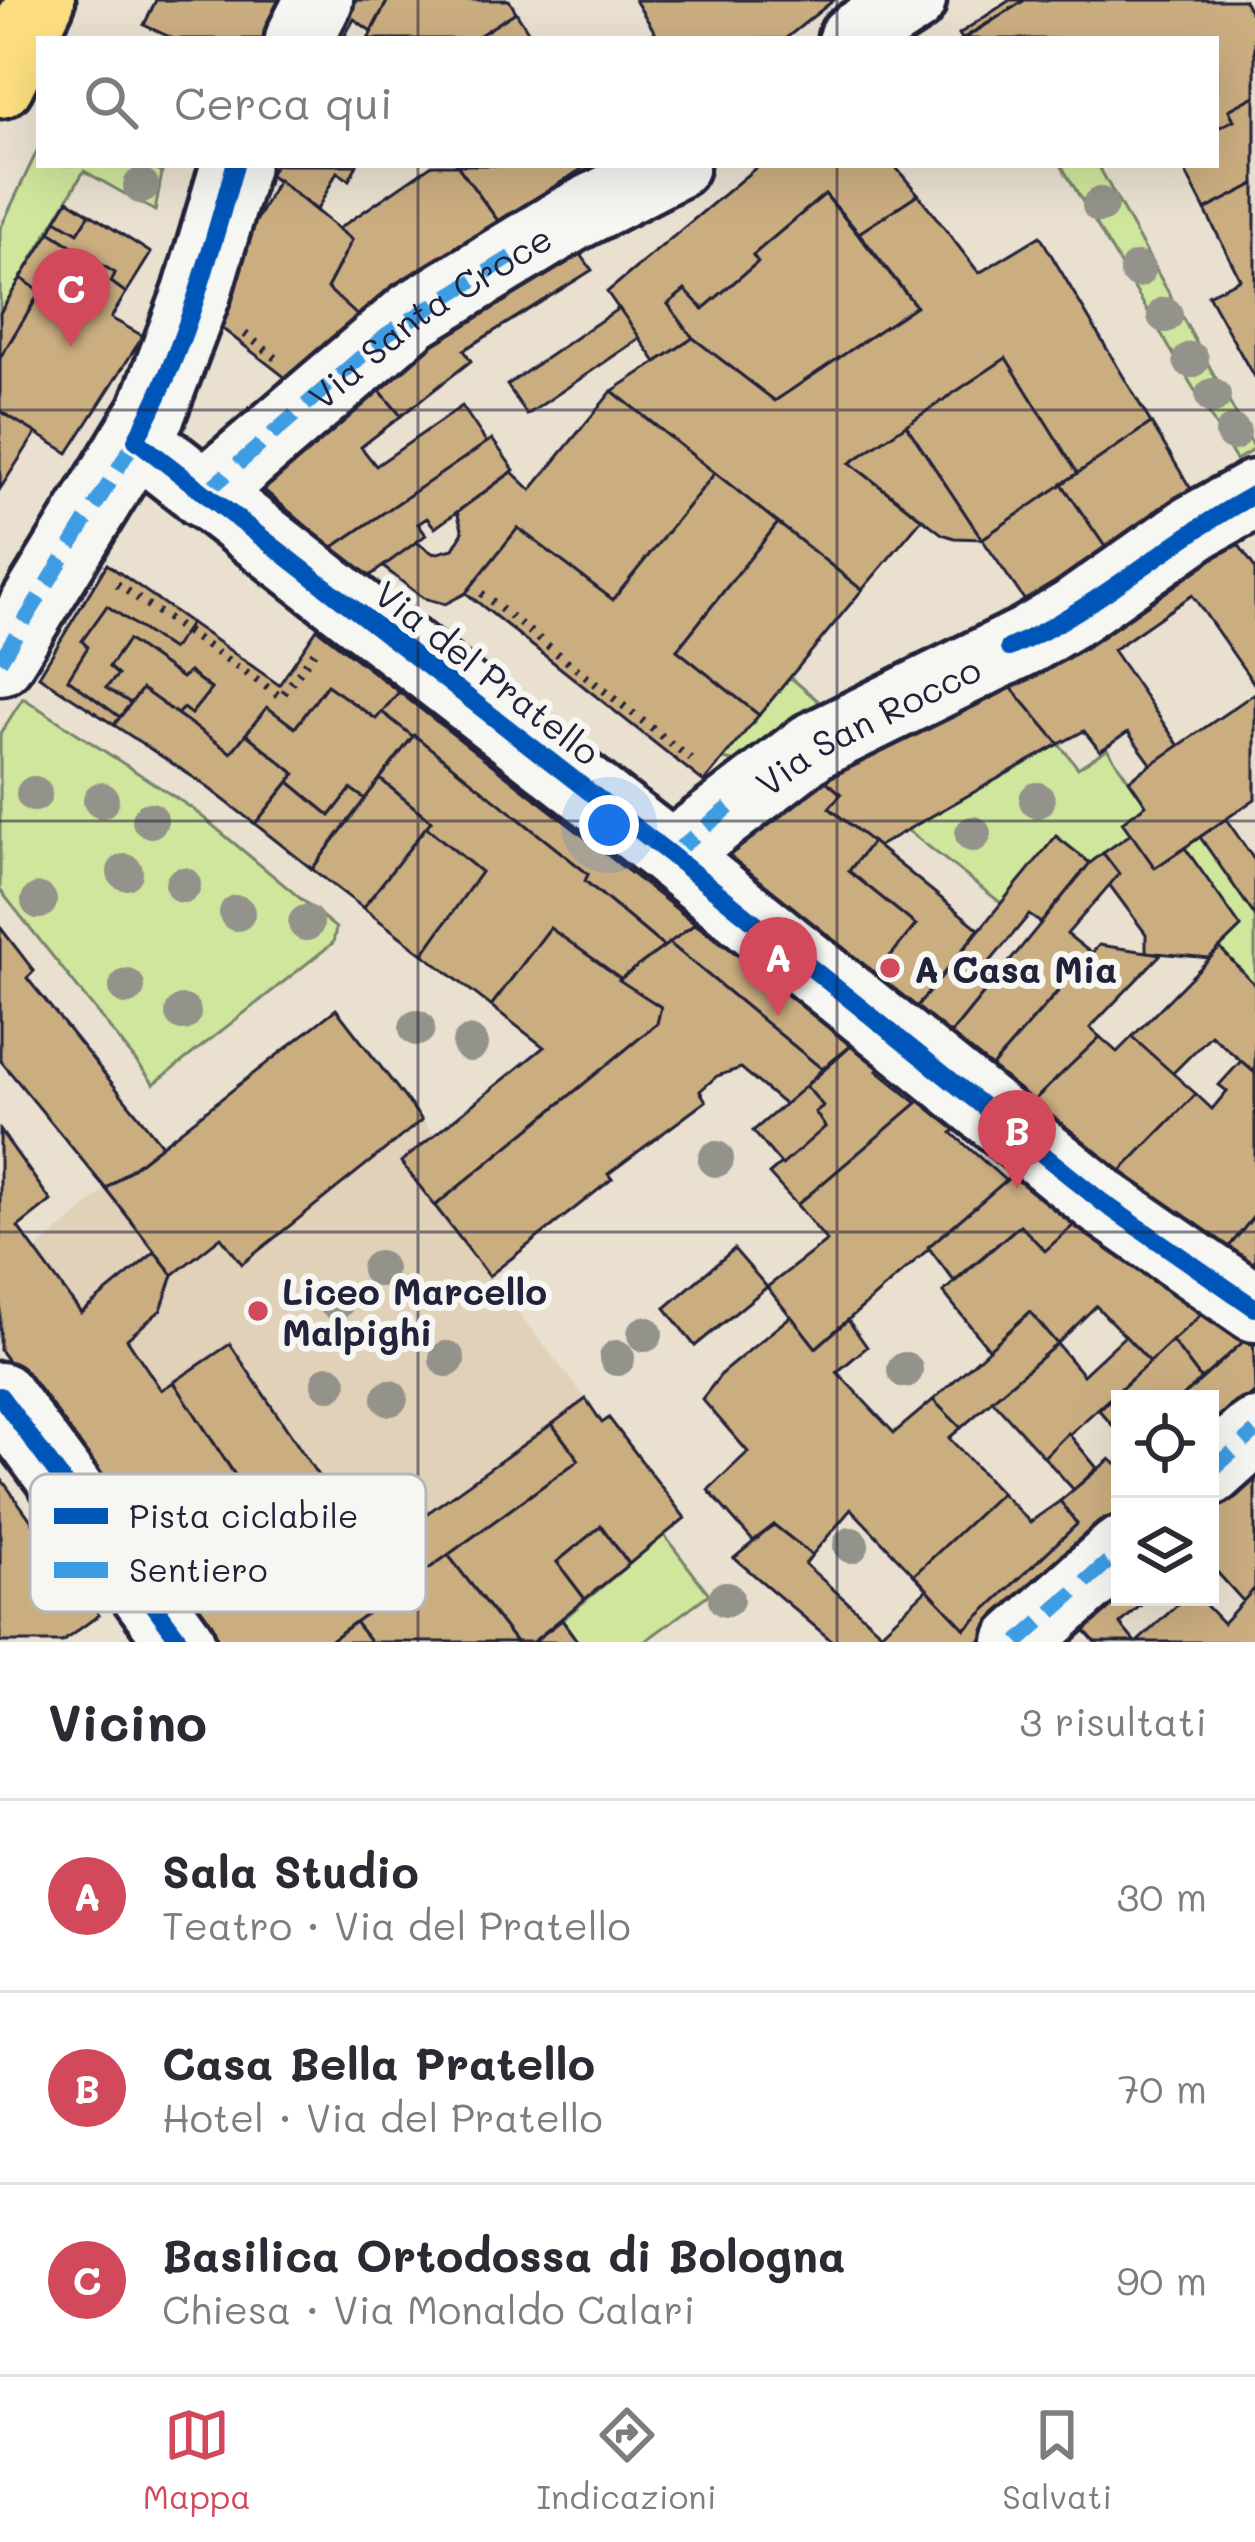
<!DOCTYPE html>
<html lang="it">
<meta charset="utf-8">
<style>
body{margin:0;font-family:Mali,sans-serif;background:#f7f7f7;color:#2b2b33}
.controls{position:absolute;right:36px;bottom:36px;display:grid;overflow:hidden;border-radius:0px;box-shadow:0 12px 48px #0002}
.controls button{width:108px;height:108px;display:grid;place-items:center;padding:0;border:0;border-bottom:3px solid #e1e1e2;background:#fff;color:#2b2b33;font:60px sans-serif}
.you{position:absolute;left:609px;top:825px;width:42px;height:42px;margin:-30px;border:9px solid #fff;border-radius:50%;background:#1a73e8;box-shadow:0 0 0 18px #1a73e833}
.badge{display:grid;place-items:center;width:78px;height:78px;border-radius:50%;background:#d1495b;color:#fff;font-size:39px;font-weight:700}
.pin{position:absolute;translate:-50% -99px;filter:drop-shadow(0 3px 6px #0008)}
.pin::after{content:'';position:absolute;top:63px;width:42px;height:36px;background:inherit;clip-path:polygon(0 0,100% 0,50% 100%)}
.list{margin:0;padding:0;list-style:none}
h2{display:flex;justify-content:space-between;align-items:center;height:156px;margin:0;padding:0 48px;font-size:51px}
h2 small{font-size:39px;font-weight:400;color:#7c7c81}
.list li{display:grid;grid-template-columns:78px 1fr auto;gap:36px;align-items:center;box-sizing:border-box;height:192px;padding:0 48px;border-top:3px solid #e1e1e2}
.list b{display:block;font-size:45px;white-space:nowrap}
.list p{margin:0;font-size:39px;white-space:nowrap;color:#7c7c81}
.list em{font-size:39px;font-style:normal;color:#7c7c81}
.icon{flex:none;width:66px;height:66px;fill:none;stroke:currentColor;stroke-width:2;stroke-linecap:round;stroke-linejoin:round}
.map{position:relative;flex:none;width:1255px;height:1642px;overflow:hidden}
.search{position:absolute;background:#fff;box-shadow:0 12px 48px #0002;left:36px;right:36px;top:36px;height:132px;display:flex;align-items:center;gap:30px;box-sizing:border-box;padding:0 42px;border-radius:0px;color:#7c7c81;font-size:45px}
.sheet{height:732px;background:#fff}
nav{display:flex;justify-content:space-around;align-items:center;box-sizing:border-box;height:168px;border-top:3px solid #e1e1e2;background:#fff;font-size:33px;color:#7c7c81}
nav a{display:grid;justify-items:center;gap:6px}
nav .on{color:#d1495b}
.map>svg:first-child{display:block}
.built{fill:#e0d1b8}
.green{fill:#cfe69c;stroke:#78846c;stroke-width:3}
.building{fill:#cbae80;stroke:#22223b;stroke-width:3;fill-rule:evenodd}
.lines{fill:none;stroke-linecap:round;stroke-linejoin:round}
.minor-casing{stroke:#22223b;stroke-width:75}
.major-casing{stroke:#22223b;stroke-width:75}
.path{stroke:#22223b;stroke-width:8;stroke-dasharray:3 9;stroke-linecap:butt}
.minor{stroke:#f6f6f2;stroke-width:66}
.major{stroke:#fedf80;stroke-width:66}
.quiet{stroke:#3c9ce2;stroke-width:15;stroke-dasharray:30 15;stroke-linecap:butt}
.cycleway-casing{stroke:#f6f6f2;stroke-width:26}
.cycleway{stroke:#0057b8;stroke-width:18}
.tree{fill:#93928b}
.grid{fill:none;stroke:#22223b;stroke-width:3;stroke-opacity:0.55}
.poi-dot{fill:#d1495b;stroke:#f6f6f2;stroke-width:4.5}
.labels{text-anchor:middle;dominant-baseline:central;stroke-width:12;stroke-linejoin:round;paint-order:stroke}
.street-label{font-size:36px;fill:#22223b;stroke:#f6f6f2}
.poi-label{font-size:36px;font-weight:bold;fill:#22223b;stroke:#f6f6f2;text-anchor:start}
.key{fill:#f6f6f2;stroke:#b6b6bb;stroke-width:3}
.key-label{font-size:33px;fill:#22223b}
</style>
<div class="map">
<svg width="1255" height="1642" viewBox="0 0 1255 1642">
<rect width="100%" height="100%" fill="#e9e0d0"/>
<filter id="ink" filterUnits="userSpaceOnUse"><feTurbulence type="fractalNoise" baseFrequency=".00833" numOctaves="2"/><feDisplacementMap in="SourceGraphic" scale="24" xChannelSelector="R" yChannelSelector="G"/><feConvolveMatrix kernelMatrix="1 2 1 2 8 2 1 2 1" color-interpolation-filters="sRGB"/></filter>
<g filter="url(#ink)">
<polygon class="built" points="336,1009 434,1135 401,1163 586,1399 313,1595 174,1382 161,1390 0,1282 106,1189"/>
<g class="green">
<polygon points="39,147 39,165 148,165 162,173 155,211 84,171 0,313 0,229"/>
<polygon points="1061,165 1098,165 1255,449 1236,460"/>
<polygon points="790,677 822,704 741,763 723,759"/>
<polygon points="23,698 193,809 336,928 333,943 154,1084 0,890 0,734"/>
<polygon points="1059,744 1078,768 1107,749 1146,805 1131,834 1090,863 1001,903 907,830"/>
<polygon points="1200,837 1255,916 1255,985 1220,948 1241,927 1185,848"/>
<polygon points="664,1535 709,1594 644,1642 578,1642 562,1620"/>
</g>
<g class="building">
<polygon points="156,0 286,0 268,39 174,39 144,25"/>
<polygon points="353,0 388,0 371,31 354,19 343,39 332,39"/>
<polygon points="388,0 509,0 516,12 474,39 368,39"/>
<polygon points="635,0 834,0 785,39 659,39"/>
<polygon points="1010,0 1025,0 962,39 959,34"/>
<polygon points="1025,0 1244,0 1255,20 1255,96 1229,110 1234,120 1216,129 1216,39 964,39"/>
<polygon points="516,12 533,39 474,39"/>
<polygon points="1255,96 1255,184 1205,210 1182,165 1216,165 1216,129 1234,120 1229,110"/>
<polygon points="275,165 357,165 349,180 337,172 317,210 269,175"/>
<polygon points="432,165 457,165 499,222 503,236 409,294 396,283 362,320 327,288 352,240 338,229"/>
<polygon points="457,165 588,165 499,222"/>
<polygon points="759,165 894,165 918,194 859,233 825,194 753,255 758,262 703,309 685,290 668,304 693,338 656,362 607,292"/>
<polygon points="278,180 352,240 327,288 362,320 300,389 206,316"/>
<polygon points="1255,184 1255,379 1208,295 1240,279 1205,210"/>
<polygon points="825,194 916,306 775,401 693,338 668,304 685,290 703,309 758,262 753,255"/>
<polygon points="918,194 979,273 1040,236 1151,423 1078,474 1006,358 850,463 922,519 862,590 612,391 693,338 775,401 916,306 859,233"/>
<polygon points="68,200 90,214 78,233 56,220"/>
<polygon points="90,214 151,253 126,293 111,282 115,273 50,232 56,220 78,233"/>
<polygon points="50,232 82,253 77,260 65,253 40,292 21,278"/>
<polygon points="572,242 592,270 464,350 471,361 401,416 366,374"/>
<polygon points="65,253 77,260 82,253 115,273 111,282 126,293 111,318 143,336 68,453 0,411 0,358"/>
<polygon points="21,278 40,292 0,358 0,313"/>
<polygon points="619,308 640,338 527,415 507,385"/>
<polygon points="1006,358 1078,474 982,539 906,425"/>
<polygon points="366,374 401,416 361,447 376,466 462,406 487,443 332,548 250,478"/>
<polygon points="612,391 715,473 613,600 518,528 466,593 445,604 423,598 382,566 416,542 434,554 453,549 463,532 457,512 512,472 531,490"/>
<polygon points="0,411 36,433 0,489"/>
<polygon points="1151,423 1194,494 1110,554 1062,484"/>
<polygon points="906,425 982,539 954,538 942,534 850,463"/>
<polygon points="492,439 514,470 435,528 427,518 418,524 426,535 367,578 332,548"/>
<polygon points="715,473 778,523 677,650 759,715 704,782 466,593 518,528 613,600"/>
<polygon points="1062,484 1110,554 1030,608 982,539"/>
<polygon points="778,523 862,590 759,715 677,650"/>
<polygon points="1229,531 1255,568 1255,685 1192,595 1113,650 1179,746 1152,765 1128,732 1100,751 1084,731 1059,744 997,671"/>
<polygon points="107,564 191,623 172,650 107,606 82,641 88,647 68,679 120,717 114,725 39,676"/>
<polygon points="107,606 172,650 191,623 279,685 317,629 399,692 376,719 327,685 295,728 267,707 231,753 177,714 183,708 191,714 211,689 189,672 182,678 128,640 109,667 118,675 106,688 131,703 120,717 68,679 88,647 82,641"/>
<polygon points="128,640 182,678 189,672 211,689 191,714 183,708 177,714 142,689 131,703 106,688 118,675 109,667"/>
<polygon points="997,671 1059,744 877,847 829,808 841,794 810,767"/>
<polygon points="327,685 376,719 382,712 414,735 365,799 351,789 330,816 289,782 295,774 246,734 267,707 295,728"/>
<polygon points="142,689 231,753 246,734 295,774 255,824 202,783 114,725"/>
<polygon points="399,692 673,906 695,924 664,947 585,881 588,874 382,712"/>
<polygon points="1255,693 1255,799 1155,868 1122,822 1146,805 1129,780"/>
<polygon points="414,735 588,874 585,881 664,947 619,980 550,928 491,1006 423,954 481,872 426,827 431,821 380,779"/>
<polygon points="810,767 841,794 829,808 872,842 849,871 916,925 874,976 721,852"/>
<polygon points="380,779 431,821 363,908 312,869"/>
<polygon points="289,782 330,816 351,789 365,799 312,869 255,824"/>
<polygon points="1226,819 1255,861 1255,916 1200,837"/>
<polygon points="426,827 481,872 423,954 363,908"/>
<polygon points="1131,834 1155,868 1185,848 1241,927 1209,958 1146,952 1146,934 1108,883 1119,874 1103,853"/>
<polygon points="1056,836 1090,863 1041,923 1029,915 984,969 996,978 940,1047 906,1020"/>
<polygon points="872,842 979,929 915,1009 874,976 916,925 849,871"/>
<polygon points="1103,853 1119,874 1067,934 1091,953 981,1079 940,1047 1090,863"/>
<polygon points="695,924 857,1041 822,1069 669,943"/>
<polygon points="0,927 34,971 27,978 162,1145 106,1189 0,1060"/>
<polygon points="550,928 661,1007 657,1024 435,1206 401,1162 544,1047 491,1006"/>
<polygon points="669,943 822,1069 786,1106 741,1068 717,1076 700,1091 706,1101 608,1174 612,1179 489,1276 435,1206 657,1024 661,1007 619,980"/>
<polygon points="1099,945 1161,954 1090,1028 1100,1037 1022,1112 981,1079"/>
<polygon points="1220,948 1255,985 1255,1073 1211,1035 1172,1074 1132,1037"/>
<polygon points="336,1009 422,1120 242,1264 221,1237 173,1275 106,1189"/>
<polygon points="1100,1037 1117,1052 1132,1037 1196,1094 1110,1182 1022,1112"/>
<polygon points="857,1041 887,1061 877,1071 918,1104 797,1205 769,1174 825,1127 815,1112 823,1106 806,1086"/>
<polygon points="1241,1061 1255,1073 1255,1215 1219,1260 1110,1182 1196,1094 1212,1109 1227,1091 1219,1085"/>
<polygon points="806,1086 823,1106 815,1112 825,1127 782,1165 753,1131"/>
<polygon points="931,1091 965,1119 952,1133 1006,1181 816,1348 767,1287 827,1241 797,1205"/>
<path d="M 0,1130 L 51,1201 L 18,1227 L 81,1313 L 155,1252 L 173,1275 L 161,1310 L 127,1339 L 161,1390 L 174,1382 L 313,1595 L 552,1424 L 579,1460 L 328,1642 L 214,1642 L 0,1350 ZM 246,1526 L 274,1566 L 245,1586 L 218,1546 Z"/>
<polygon points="1023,1166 1085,1215 1045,1251 1020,1225 954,1281 928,1247"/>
<polygon points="1085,1215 1212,1305 1150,1362 1096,1306 1057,1344 1030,1312 989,1349 943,1292 1020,1225 1045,1251"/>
<polygon points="1255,1215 1255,1269 1228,1248"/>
<polygon points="734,1249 767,1287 695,1346 665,1308"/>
<polygon points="1212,1305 1253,1333 1201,1379 1172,1341"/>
<polygon points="1030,1312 1057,1344 961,1428 933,1400"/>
<polygon points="791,1316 816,1348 848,1320 867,1347 837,1372 894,1433 933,1400 961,1428 949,1438 1001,1493 914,1575 851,1509 812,1555 774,1525 753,1541 708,1490 748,1452 702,1399 723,1372"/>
<polygon points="1253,1333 1255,1392 1210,1433 1210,1399 1180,1399"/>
<polygon points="1125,1336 1150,1362 1044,1457 992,1400 1057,1344 1083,1375"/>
<polygon points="1172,1341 1201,1379 1180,1399 1120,1399 1120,1434 1099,1410"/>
<polygon points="230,1344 343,1513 287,1554 174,1382"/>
<polygon points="586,1399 602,1423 609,1418 685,1518 629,1564 601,1526 557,1562 585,1599 533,1642 516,1642 448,1555 579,1460 552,1424"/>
<polygon points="1068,1433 1097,1468 1074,1490 1044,1457"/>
<polygon points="1110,1459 1120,1468 1120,1514 979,1642 871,1642 927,1589 965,1629 1077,1524 1060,1501"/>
<polygon points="1255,1470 1255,1588 1245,1603 1216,1571 1210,1577 1210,1510"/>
<polygon points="0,1477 99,1615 62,1642 0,1642"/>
<polygon points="1001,1493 1030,1522 1060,1501 1077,1524 965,1629 914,1575"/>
<polygon points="774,1525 812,1555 805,1564 881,1632 871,1642 833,1642 734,1558"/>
<polygon points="601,1526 629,1564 585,1599 557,1562"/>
<polygon points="448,1555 516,1642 371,1642 355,1622"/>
<polygon points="1255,1588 1255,1642 1137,1642 1186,1597 1198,1597 1223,1623"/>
<polygon points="1120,1589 1120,1597 1150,1597 1120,1624 1135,1642 1095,1642 1080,1625"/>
<polygon points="562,1620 578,1642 533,1642"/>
<polygon points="355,1622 371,1642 328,1642"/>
</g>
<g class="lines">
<defs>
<g id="minor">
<polyline points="299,39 319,0"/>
<polyline points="852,39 912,0"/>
<polyline points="136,440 671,855 1102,1202 1255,1308"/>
<path id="s1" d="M 204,494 L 413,315 L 570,219 L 675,165"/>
<polyline points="0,661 152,412 197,293 235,165"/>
<path id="s2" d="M 671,855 L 813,746 L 1028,640 L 1075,612 L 1194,528 L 1255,494"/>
<polyline points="0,1396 181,1642"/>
<polyline points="1210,1472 1255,1432"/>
<polyline points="1018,1642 1120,1551"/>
</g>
<polyline id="major" points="0,84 41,0"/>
</defs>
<use href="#minor" class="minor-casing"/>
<use href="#major" class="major-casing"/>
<g class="path">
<polyline points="245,334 276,358"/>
<polyline points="117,584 281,697 314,652"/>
<polyline points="473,601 481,593 697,764"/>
</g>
<use href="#minor" class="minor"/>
<use href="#major" class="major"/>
<g class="quiet">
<polyline points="204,494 387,334 516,254"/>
<polyline points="0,661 141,431"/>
<polyline points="671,855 732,805"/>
<polyline points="1210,1472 1255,1432"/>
<polyline points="1018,1642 1120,1551"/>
</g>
<defs>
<g id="cycleway">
<path d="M 235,165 C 209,258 183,355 136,440 L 671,855 L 1102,1202 L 1255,1308"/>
<path d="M 1009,648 C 1097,609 1170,540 1255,494"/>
<polyline points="0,1396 181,1642"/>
</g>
</defs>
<use href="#cycleway" class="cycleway-casing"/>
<use href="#cycleway" class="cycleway"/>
</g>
<g class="tree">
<circle cx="141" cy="186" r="18"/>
<circle cx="1100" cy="205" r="18"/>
<circle cx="1137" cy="270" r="18"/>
<circle cx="1165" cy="315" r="18"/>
<circle cx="1191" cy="360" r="18"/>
<circle cx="1213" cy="396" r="18"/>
<circle cx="1233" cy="433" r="18"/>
<circle cx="34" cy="794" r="18"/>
<circle cx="101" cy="800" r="18"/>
<circle cx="1037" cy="800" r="18"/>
<circle cx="150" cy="820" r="18"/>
<circle cx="973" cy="834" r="18"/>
<circle cx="125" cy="872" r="18"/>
<circle cx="183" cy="885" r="18"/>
<circle cx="39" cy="901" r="18"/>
<circle cx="237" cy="913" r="18"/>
<circle cx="306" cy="923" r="18"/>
<circle cx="127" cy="987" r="18"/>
<circle cx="183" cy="1013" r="18"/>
<circle cx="417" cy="1028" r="18"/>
<circle cx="470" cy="1044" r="18"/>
<circle cx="716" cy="1159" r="18"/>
<circle cx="379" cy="1269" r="18"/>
<circle cx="336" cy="1302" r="18"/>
<circle cx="645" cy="1334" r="18"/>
<circle cx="617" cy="1358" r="18"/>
<circle cx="447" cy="1359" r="18"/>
<circle cx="905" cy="1370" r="18"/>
<circle cx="329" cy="1383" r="18"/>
<circle cx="390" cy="1398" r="18"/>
<circle cx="851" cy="1545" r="18"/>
<circle cx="726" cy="1599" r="18"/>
</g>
</g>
<path class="grid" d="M 418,0 L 418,39M 837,0 L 837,39M 418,165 L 418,1642M 837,165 L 837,1642M 0,410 L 1255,410M 0,821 L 1255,821M 0,1232 L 1255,1232"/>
<g class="poi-dot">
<circle cx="890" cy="968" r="12"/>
<circle cx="258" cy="1311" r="12"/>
</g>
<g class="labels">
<g class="street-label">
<text stroke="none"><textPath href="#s1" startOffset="288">Via Santa Croce</textPath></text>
<text transform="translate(488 672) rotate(38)">Via del Pratello</text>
<text stroke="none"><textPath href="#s2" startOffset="237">Via San Rocco</textPath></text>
</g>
<g class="poi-label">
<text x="914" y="968">A Casa Mia</text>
<text x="282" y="1290">Liceo Marcello<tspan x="282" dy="41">Malpighi</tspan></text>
</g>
</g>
<rect x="30" y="1474" width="396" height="138" rx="18" class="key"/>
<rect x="54" y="1508" width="54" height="16" fill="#0057b8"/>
<rect x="54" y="1562" width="54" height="16" fill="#3c9ce2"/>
<g class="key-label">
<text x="129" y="1528">Pista ciclabile</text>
<text x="129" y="1582">Sentiero</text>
</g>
</svg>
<div class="controls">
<button><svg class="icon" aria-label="locate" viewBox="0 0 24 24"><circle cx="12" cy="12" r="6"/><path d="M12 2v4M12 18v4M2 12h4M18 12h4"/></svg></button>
<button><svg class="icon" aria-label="layers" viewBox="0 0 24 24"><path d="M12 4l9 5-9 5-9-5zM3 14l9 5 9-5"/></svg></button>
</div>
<div class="you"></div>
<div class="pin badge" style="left:778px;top:1016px">A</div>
<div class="pin badge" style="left:1017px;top:1189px">B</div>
<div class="pin badge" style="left:71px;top:347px">C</div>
<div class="search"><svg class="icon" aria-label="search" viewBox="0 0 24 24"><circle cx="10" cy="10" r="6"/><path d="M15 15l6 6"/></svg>Cerca qui</div>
</div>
<section class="sheet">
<h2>Vicino<small>3 risultati</small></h2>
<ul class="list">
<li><span class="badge">A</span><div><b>Sala Studio</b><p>Teatro · Via del Pratello</p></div><em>30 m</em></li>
<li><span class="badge">B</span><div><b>Casa Bella Pratello</b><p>Hotel · Via del Pratello</p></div><em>70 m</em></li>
<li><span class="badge">C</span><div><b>Basilica Ortodossa di Bologna</b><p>Chiesa · Via Monaldo Calari</p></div><em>90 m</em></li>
</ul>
</section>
<nav>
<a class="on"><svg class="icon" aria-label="map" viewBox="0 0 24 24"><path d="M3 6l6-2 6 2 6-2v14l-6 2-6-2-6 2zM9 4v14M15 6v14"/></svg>Mappa</a>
<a><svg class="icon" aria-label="directions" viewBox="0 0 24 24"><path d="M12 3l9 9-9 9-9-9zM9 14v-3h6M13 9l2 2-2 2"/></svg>Indicazioni</a>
<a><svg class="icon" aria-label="saved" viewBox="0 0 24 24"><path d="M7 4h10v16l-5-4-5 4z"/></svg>Salvati</a>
</nav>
